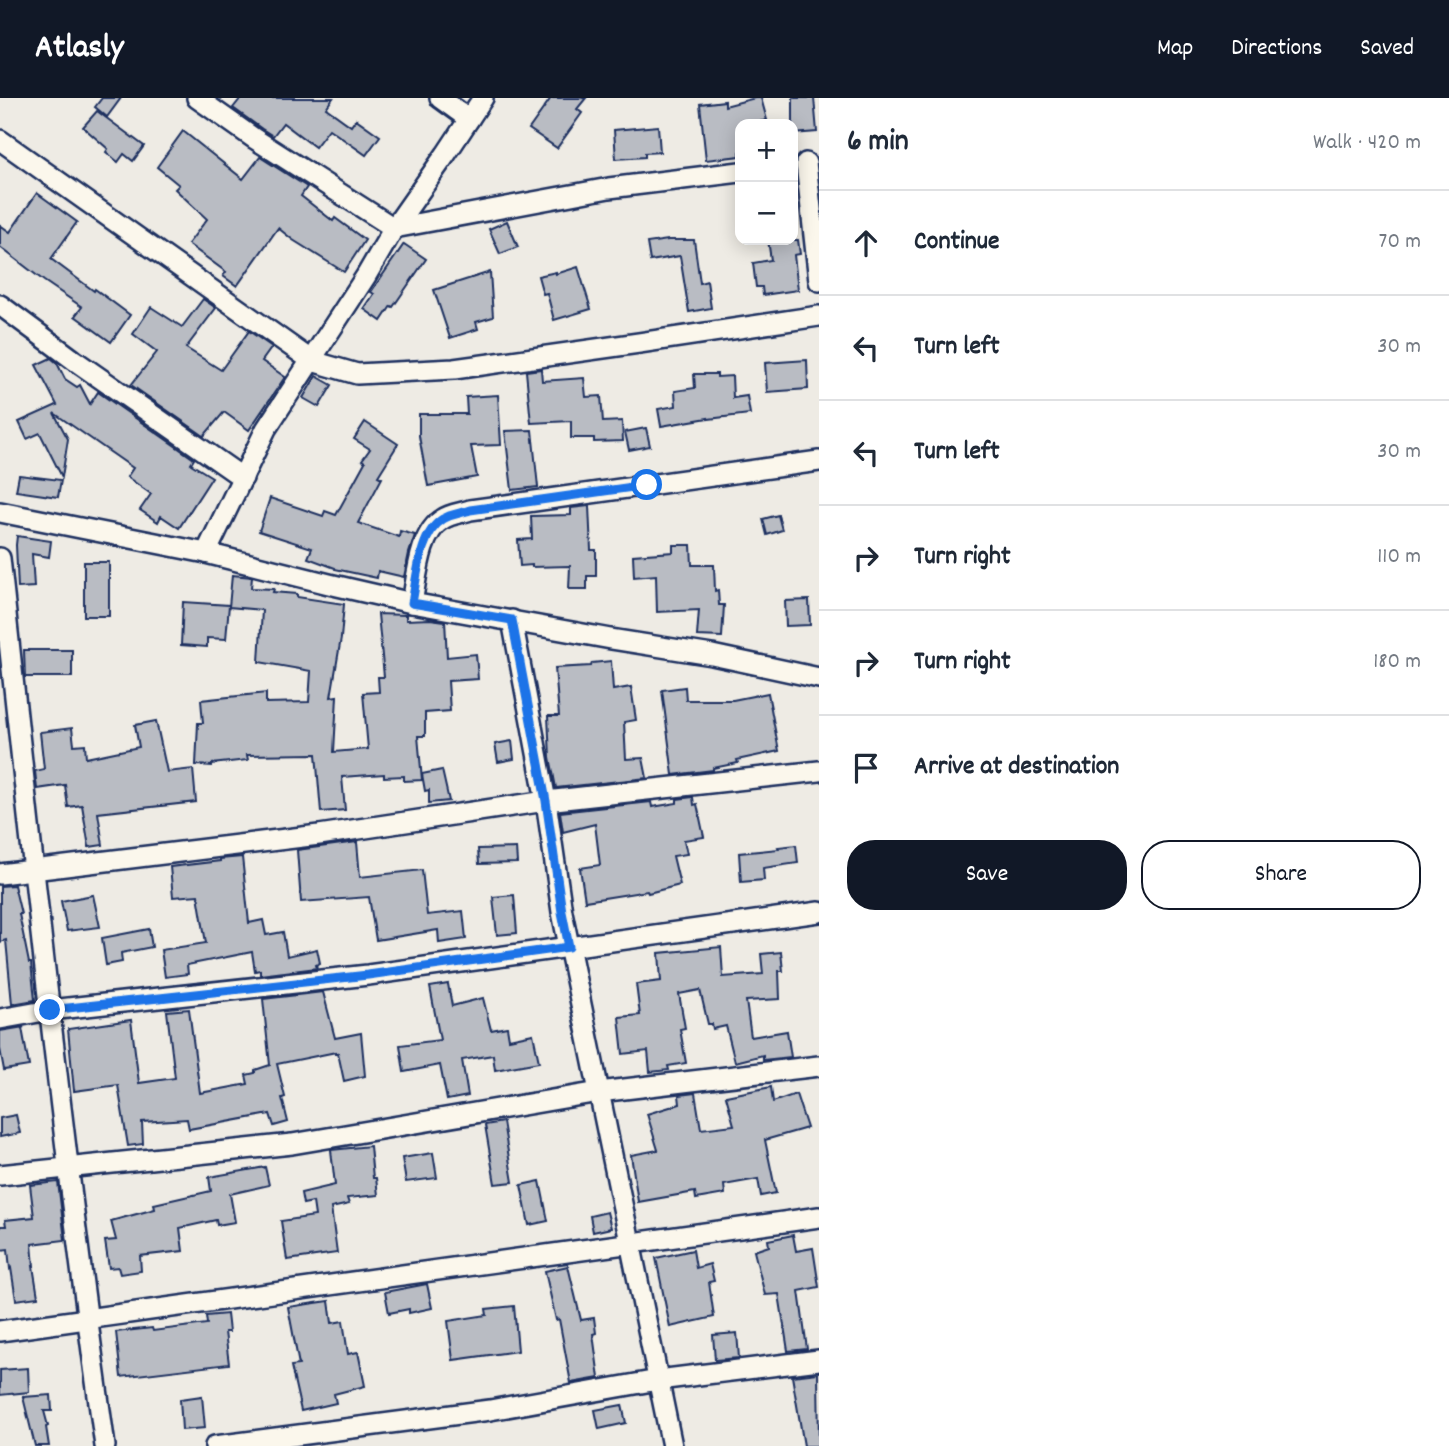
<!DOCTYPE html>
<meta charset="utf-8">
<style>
body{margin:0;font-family:Dekko,sans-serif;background:#f6f6f7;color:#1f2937}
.controls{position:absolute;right:21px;top:21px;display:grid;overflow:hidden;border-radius:14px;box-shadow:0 4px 18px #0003}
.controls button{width:63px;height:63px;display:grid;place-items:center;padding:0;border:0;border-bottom:2px solid #e0e1e3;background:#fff;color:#1f2937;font:35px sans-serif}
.stop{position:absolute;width:21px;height:21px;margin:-16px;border:5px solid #1a73e8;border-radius:50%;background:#fff}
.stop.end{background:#1a73e8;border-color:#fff;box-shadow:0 2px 7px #0008}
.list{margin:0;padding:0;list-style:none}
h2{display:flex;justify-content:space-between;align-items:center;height:91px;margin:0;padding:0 28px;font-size:30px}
h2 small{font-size:23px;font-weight:400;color:#747a83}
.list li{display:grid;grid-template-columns:46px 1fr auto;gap:21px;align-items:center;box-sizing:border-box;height:105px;padding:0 28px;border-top:2px solid #e0e1e3}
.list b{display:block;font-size:26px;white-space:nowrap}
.list em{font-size:23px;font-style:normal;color:#747a83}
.actions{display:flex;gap:14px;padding:21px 28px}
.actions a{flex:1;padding:16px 0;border:2px solid #111827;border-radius:28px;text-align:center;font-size:24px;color:#111827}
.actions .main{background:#111827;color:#fff}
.icon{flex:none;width:38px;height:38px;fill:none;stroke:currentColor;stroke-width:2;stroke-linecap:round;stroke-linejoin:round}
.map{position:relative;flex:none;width:819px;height:1348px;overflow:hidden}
header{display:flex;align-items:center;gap:42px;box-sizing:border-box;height:98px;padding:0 35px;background:#111827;color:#fff}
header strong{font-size:33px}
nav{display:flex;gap:38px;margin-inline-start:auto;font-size:24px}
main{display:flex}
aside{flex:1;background:#fff}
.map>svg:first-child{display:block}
.building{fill:#b9bcc3;stroke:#1b2f5e;stroke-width:2}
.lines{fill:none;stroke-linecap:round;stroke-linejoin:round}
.street-casing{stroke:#1b2f5e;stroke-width:24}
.street{stroke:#fbf7ec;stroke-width:19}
.route{stroke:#1a73e8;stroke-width:9}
</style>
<header>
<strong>Atlasly</strong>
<nav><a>Map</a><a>Directions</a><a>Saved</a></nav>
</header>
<main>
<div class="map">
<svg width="819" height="1348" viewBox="0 0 819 1348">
<rect width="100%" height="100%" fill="#eeebe4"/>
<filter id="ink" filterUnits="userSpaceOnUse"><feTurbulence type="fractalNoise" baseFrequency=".0143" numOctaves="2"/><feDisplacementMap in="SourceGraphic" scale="14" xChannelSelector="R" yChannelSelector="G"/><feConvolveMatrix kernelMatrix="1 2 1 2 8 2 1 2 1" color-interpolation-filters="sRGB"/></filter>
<g filter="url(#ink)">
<g class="building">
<polygon points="102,0 121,0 107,19 95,9"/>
<polygon points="241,0 333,0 326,10 351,28 356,21 380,38 366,57 329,31 315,49 283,25 273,38 262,31 233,10"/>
<polygon points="551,0 586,0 577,11 582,15 557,50 529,31"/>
<polygon points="755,0 761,0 767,22 750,26 740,26 740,58 706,62 700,6 725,3 725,8"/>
<polygon points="793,0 814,0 817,34 793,36"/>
<polygon points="97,13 144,48 133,63 124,56 118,64 106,54 108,51 83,29"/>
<polygon points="658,28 660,54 645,55 645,59 616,61 614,32"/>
<polygon points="183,33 243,81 260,59 307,89 301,98 333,123 335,120 365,142 344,174 293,142 278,130 237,188 223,178 226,174 188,146 207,121 175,91 179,87 157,69"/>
<polygon points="37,95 77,124 51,161 94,193 95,191 130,217 111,244 75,218 82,209 44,183 0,149 0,127 10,134"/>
<polygon points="507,123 518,149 500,156 489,131"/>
<polygon points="668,142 694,142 700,185 707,183 711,210 689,214 680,158 650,163 647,145"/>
<polygon points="768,142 798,142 800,156 794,157 798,192 763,197 762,189 756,189 753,165 771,162"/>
<polygon points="404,146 426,161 393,209 391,208 381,223 364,211 374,196 371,194"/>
<polygon points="578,169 591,211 554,222 547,195 543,196 538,178 556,174 556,176"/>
<polygon points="490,174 493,219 476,224 478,231 450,240 434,192"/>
<polygon points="203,201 216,210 186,250 221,272 249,233 272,249 262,263 285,279 249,332 224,314 204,338 131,287 157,254 133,236 151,209 182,229"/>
<polygon points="51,260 57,265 65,281 77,289 80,287 90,306 98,294 194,361 191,366 212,379 179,430 161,418 158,424 140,412 151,396 127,379 133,370 54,315 68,341 62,379 40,335 27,341 19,324 57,307 36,267"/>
<polygon points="807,262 808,291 767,294 765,265"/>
<polygon points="541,271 542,283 584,280 586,299 601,298 603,324 622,323 623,343 594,344 594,340 571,340 571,323 531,325 526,273"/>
<polygon points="694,276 717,276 717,279 732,278 733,300 747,298 750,316 708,321 708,320 661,328 658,311 676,308 675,293 695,290"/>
<polygon points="316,278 332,287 319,309 303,300"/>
<polygon points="498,297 501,347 471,348 477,379 428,388 419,338 419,316 467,316 466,299"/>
<polygon points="365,324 398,346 378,378 382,380 358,425 399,439 400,433 415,437 409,455 404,479 378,473 377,480 335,471 335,470 308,460 312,450 259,433 270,400 323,418 325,413 336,417 365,364 362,362 370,351 354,341"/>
<polygon points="646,330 650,348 629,352 625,334"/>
<polygon points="532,332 538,389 512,392 505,333"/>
<polygon points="19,377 61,382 58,399 16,393"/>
<polygon points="589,408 591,452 596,452 596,478 587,478 587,491 569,491 570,468 532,469 532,467 520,468 518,442 532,441 531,418 571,417 571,410"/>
<polygon points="778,417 782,432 767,437 763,421"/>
<polygon points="17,438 51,443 49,459 32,456 34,489 18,490 16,447"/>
<polygon points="673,447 691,447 692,467 714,467 715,493 718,492 719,507 724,507 722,539 697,538 699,512 657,514 656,477 634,479 633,457 673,454"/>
<rect x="84" y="464" width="25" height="54"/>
<polygon points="232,477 252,479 251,490 274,491 273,494 297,496 297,499 344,506 341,540 331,599 337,598 334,654 368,651 363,595 379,594 378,579 384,579 378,516 406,517 406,522 430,521 445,523 447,559 476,556 478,581 448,583 450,613 425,615 425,638 418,638 422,682 404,683 404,678 384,679 384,676 342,679 345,712 321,714 316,656 247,657 248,662 212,666 212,668 196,667 198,625 203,625 201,602 266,595 266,605 309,604 311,573 259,564 262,512 229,509"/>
<polygon points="809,502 810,527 786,528 785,503"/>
<polygon points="183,504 229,507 226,541 207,540 207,549 181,547"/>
<polygon points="24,552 72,552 72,579 25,579"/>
<polygon points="611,563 613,592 631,589 636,622 624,624 626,661 643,660 647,680 556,690 550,659 548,618 559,618 555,570 591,568 592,565"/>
<polygon points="685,589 686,602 733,602 768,595 779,653 737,662 738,665 713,670 713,672 673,677 662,592"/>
<polygon points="156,623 167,674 193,671 196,704 98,715 103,747 89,749 82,707 68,709 65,687 37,691 35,673 44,671 40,634 72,630 74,647 85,646 86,660 139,649 135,627"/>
<polygon points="512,643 514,661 498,664 495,646"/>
<polygon points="442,672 449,703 429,705 429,692 425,693 422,676"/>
<polygon points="693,699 694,707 697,706 704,739 684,742 687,756 673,758 680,787 648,795 647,793 585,803 580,770 600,767 595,726 563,734 560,714 651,704 652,709 677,705 677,701"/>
<polygon points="357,744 360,779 422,772 427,817 463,813 466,841 439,845 438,832 376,842 369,799 301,804 297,752"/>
<polygon points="796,747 798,765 763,770 764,782 741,784 739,755 779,751 778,749"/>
<polygon points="516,750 517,765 479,766 478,751"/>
<polygon points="242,759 249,825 263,822 266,837 283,834 287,858 317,851 320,865 316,867 317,870 260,877 260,872 255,873 252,854 187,867 188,876 165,879 161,852 206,845 198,797 173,799 170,769 220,763 220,761"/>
<polygon points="14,787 21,816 19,816 29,865 31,865 35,902 12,906 6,842 0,844 0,788"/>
<polygon points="93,797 100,829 67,833 61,803"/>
<polygon points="514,797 517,835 497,837 493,799"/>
<polygon points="149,831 152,849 121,855 122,864 106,867 102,840"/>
<polygon points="721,849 723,879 763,876 761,856 781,854 783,873 779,873 780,901 746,903 751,939 787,933 791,959 763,962 763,957 735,964 726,928 713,931 712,926 708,926 700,892 679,896 685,930 680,931 686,965 668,968 669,972 650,974 648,953 623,956 619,919 640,917 636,886 661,883 659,855"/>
<polygon points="448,886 452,908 483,900 491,932 507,929 509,941 533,936 539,964 495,972 493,957 462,962 468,998 447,1002 440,967 404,974 400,947 440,942 430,889"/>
<polygon points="323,894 335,940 361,935 365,978 344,983 338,955 336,956 336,954 277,966 285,999 282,1000 288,1024 274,1028 270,1016 189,1031 187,1021 142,1024 143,1046 128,1048 118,987 74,993 68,931 131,922 139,985 175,980 167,913 189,911 200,995 248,986 246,977 255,975 255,972 270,967 263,901"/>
<polygon points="24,929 22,930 29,968 4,972 0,951 0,933"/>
<polygon points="771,989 773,1004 796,996 807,1030 765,1042 776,1095 761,1098 758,1081 724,1087 725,1096 696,1101 695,1094 638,1104 631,1057 658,1052 647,1016 680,1006 679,997 695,995 701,1031 734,1027 726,998"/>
<polygon points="16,1017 20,1035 0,1039 0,1020"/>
<polygon points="503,1024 513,1084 495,1086 485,1027"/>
<polygon points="370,1048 373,1080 376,1080 378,1097 347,1100 349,1106 331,1110 337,1155 287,1162 281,1123 315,1118 313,1104 303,1106 301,1095 335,1087 331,1052"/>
<polygon points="433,1055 437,1080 406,1084 402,1060"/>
<polygon points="265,1069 269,1087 230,1096 235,1124 217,1127 216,1122 180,1130 183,1153 140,1158 141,1173 120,1176 118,1169 109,1170 105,1143 116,1142 111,1123 155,1111 154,1106 211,1093 209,1079"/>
<polygon points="540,1083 548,1123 529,1127 521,1087"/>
<polygon points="58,1084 65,1142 32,1146 34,1168 33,1168 38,1199 16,1202 11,1170 10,1171 8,1151 0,1152 0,1128 6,1128 5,1122 34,1119 30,1087"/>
<polygon points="607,1114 611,1130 593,1134 590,1118"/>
<polygon points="793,1137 796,1153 813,1150 819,1189 799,1193 807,1251 788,1253 779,1196 765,1197 754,1153 769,1148 768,1142"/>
<polygon points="693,1152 696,1170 710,1166 714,1183 709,1184 714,1219 670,1229 656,1160"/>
<polygon points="568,1168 581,1222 594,1220 596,1235 593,1236 599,1280 571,1285 559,1221 556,1222 545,1173"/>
<polygon points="427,1186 432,1210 409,1215 409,1211 389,1215 385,1194"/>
<polygon points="329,1203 332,1225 343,1223 348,1256 358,1254 365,1288 334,1296 336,1305 301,1313 291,1268 299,1267 288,1209"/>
<polygon points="514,1208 518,1253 453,1262 448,1223 487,1217 486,1211"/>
<polygon points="227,1216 229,1234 225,1234 229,1266 121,1279 116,1234 152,1230 153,1233 207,1226 206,1218"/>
<polygon points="737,1235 739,1260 715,1262 713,1237"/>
<polygon points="28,1270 29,1294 0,1297 0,1272"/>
<polygon points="818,1275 819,1348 804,1348 792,1278"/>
<polygon points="51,1297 52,1313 44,1313 48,1328 46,1329 49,1348 35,1348 23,1299"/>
<polygon points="202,1298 205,1330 182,1332 180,1301"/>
<polygon points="622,1307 626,1325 599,1331 595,1312"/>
</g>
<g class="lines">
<defs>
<g id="street">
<polyline points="197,0 255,41 394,130 609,90 740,74"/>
<polyline points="440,0 469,21"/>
<polyline points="0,42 312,263 357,276 454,271 639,245 819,218"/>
<polyline points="806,65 819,183"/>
<polyline points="0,207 74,262 243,380"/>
<polyline points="0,414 206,455 329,486 412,505 611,541 712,557 819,580"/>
<polyline points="206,455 266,331 366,178 394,130 446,56 483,0"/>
<path d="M 0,460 C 32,756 63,1053 105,1348"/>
<path d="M 412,505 C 417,480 419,435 443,421 C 450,416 462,415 470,412 L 819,363"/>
<polyline points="512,522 546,703 562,814 672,1348"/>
<polyline points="0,776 319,737 546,703 819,673"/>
<polyline points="0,921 50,912 368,877 819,814"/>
<polyline points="0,1077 292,1046 599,994 819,968"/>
<polyline points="0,1233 819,1119"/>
<polyline points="215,1348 490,1312 658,1282 819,1262"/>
</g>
</defs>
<use href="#street" class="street-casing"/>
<use href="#street" class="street"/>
</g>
</g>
<g class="lines" filter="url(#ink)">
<path class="route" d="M 50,912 L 368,877 L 569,849 L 562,814 L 546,703 L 512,522 L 412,505 C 417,481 419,435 443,421 C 450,416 462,415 470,412 L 647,387"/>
</g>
</svg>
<div class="controls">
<button>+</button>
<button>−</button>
</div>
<div class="stop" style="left:647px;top:387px"></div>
<div class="stop end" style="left:50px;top:912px"></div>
</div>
<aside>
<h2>6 min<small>Walk · 420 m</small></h2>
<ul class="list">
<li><svg class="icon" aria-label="ahead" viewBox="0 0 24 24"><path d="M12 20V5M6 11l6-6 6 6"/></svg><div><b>Continue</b></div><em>70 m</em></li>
<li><svg class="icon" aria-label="left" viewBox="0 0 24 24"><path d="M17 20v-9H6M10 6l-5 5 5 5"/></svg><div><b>Turn left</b></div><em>30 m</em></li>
<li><svg class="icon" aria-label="left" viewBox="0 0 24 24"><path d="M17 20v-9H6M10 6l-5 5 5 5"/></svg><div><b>Turn left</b></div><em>30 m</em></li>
<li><svg class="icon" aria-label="right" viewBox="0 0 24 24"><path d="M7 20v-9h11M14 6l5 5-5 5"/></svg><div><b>Turn right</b></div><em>110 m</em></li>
<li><svg class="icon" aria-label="right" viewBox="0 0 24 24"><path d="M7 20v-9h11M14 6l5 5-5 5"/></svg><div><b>Turn right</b></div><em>180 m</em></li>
<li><svg class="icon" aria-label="arrive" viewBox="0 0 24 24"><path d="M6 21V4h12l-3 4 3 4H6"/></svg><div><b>Arrive at destination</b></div></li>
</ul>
<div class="actions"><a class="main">Save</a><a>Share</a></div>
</aside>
</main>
